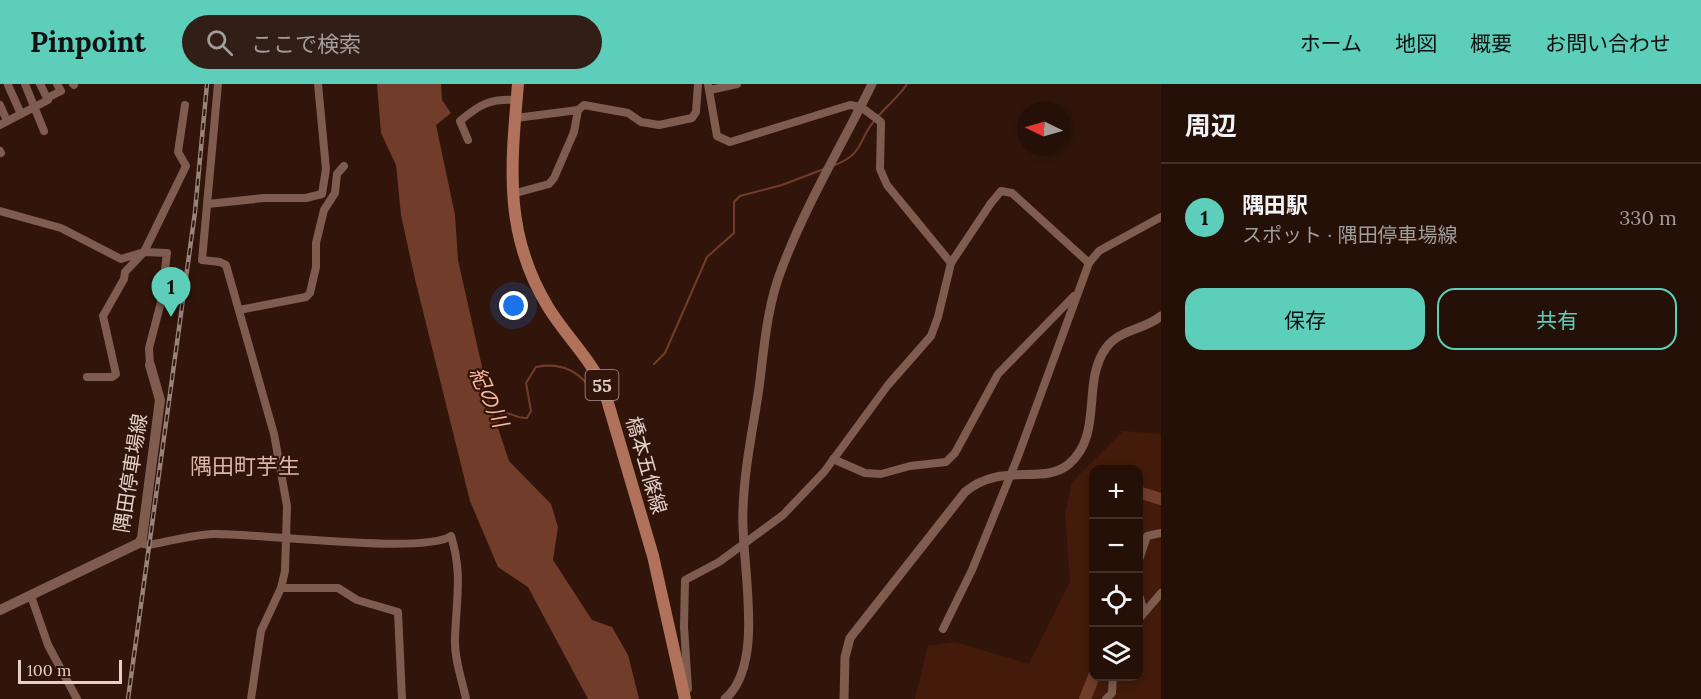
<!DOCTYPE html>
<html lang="ja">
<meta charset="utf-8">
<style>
body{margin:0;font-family:Lora,"Noto Sans JP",serif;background:#311e16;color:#f1f3f6}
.controls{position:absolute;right:18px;bottom:18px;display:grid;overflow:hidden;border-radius:12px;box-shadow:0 3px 9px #0003}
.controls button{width:54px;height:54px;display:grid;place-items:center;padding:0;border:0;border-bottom:2px solid #423029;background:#251008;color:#f1f3f6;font:30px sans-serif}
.compass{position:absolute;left:1017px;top:18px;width:54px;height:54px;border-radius:50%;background:#251008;box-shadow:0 3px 9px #0003;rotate:275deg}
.scale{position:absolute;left:18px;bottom:15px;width:104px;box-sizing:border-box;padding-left:6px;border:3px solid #e3d0c9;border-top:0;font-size:16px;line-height:21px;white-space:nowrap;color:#e3d0c9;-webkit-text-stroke:4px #31150b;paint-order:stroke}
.you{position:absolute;left:514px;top:222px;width:21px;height:21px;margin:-15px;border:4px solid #fff;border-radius:50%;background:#1a73e8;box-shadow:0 0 0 9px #1a73e833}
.badge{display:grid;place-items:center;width:39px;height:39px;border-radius:50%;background:#5cceba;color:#111;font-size:20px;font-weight:700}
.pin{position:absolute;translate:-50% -50px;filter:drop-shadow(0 2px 3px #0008)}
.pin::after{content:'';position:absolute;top:32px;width:21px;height:18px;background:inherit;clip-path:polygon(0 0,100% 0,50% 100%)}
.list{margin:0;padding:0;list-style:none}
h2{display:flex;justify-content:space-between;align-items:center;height:78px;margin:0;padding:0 24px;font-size:26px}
h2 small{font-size:20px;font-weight:400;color:#a39d9c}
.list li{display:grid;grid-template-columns:39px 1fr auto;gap:18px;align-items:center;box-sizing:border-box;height:108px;padding:0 24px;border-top:2px solid #423029}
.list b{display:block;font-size:22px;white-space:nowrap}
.list p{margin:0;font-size:20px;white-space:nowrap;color:#a39d9c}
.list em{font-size:20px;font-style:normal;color:#a39d9c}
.actions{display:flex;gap:12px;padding:18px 24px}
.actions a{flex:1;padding:14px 0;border:2px solid #5cceba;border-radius:18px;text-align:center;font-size:21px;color:#5cceba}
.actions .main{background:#5cceba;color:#111}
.icon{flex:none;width:33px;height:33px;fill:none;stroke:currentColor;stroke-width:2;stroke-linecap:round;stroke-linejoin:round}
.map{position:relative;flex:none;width:1161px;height:615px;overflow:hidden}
header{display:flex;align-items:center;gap:36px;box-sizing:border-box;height:84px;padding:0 30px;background:#5cceba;color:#111}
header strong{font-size:28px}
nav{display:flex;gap:33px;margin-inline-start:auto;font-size:21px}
.search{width:420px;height:54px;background:#311e16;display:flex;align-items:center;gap:15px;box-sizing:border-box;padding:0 21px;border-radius:33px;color:#a39d9c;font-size:22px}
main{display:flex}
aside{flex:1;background:#251008}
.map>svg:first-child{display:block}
.green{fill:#441b0b;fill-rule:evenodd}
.water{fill:#713d2a}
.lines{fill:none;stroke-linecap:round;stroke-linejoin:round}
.stream{stroke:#713d2a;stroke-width:2}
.river{stroke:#713d2a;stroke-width:12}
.minor{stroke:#7e5c50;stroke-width:8}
.tertiary{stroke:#7e5c50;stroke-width:9}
.secondary{stroke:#7e5c50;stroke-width:10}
.primary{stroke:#b0725b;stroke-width:12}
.rail-casing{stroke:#988279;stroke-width:4.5}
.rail{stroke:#31150b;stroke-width:2;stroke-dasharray:7;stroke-linecap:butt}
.labels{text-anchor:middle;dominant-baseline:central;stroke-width:4.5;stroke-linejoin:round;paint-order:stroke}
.shield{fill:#31150b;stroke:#ae9890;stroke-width:1.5}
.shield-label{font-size:18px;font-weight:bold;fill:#e3d0c9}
.street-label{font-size:20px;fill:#e3d0c9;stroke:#31150b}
.water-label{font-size:21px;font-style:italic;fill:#fcb79e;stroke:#31150b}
.quarter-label{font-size:22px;fill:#dcb6a9;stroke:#31150b}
</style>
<header>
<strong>Pinpoint</strong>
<div class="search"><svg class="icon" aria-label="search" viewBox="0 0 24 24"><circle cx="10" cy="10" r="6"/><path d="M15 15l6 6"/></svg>ここで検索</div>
<nav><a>ホーム</a><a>地図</a><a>概要</a><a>お問い合わせ</a></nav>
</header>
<main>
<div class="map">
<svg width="1161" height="615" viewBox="0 0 1161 615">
<rect width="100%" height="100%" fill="#31150b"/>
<path class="green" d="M 1123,347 L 1161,350 L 1161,615 L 915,615 L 928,562 L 955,558 L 1029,580 L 1070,497 L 1065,430 L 1072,398 ZM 1094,386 L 1138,386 L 1138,592 L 1094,592 Z"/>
<polygon class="water" points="377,0 441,0 442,16 451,29 436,41 455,131 458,176 491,323 509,377 551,420 558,443 553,476 592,536 612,543 628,571 639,615 588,615 528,503 498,483 470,417 415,195 401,131 396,81 381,49"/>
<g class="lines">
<g class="stream">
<path d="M 835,81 C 865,69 858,55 875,36 C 885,23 898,14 907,0"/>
<polyline points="654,280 665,269 707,173 734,149 734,118 740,112 782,101 824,85"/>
<path d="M 496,340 L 502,329 C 511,328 517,335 527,334 L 531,327 L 526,299 L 536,283 C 556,279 574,284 587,300"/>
</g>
<g class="river">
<polyline points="1138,408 1161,415"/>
<polyline points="1085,615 1094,592"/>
</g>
<g class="minor">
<polyline points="25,0 44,47"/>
<polyline points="73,0 74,1"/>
<polyline points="218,0 202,176 220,178 226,181 274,350 287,422 285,487 281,504 261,547 251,615"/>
<polyline points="708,0 717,52 730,58 850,21 861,23 881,38 880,85 887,101 951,179"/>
<polyline points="8,1 21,30"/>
<polyline points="710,6 737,0"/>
<polyline points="47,14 61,7 57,0"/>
<polyline points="0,21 7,37"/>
<polyline points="516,34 578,26 584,21 628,29 641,38 659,41 692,34 696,28 698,0"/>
<polyline points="0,41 48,16 40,0"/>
<path d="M 468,56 L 460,37 C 480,20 491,14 517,16"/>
<polyline points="0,67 1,69"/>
<polyline points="512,110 549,100 554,94 574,48 578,26"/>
<polyline points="208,120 264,114 306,114 322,110 326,85 318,0"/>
<polyline points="0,127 61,144 121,175 144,168 167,169 161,218 149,264 150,281"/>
<polyline points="239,226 306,213 310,209 316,183 316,159 324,126 335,109 337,90 344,82"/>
<polyline points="87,293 112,293 116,290 103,232 124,195 125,188 144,168 186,82 178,68 185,21"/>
<polyline points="833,375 865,389 881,390 910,382 946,378 955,369 998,290 1074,212"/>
<path d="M 139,459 L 149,461 C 170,457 192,451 213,450 C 257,449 423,471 451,452 C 463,490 456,516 455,555 C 454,574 462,596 466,615"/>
<polyline points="1138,479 1147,452 1161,449"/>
<polyline points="281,504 338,504 357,516 398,528 402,615"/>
<polyline points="1138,508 1144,527"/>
<polyline points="31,512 48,561 77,615"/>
<polyline points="1138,536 1161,509"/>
<polyline points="943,545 972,486 1017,375 1089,179 1099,167 1161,133"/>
<polyline points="686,607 688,605 684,543 685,496 719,478 783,431 824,388 888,301 931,252 938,233 951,179 991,119 1001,107 1012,109 1089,179"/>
<polyline points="1106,615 1112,609 1113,592"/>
</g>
<g class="tertiary">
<path d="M 725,615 C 767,579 740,477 743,426 C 744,385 753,345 759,304 C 764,265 767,221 782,184 C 806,120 842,61 872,0"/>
<path d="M 844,615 L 845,573 L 850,554 L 965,408 C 1002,377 1043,402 1069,380 C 1104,350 1081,298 1106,264 C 1119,245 1145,246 1161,232"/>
</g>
<polyline class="secondary" points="0,526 139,459 142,454 160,316 150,281"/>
<path class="primary" d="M 518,0 C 511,82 503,149 548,223 C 565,251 589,273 603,302 L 653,472 L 685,615"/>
<defs>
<polyline id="rail" points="128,615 195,128 207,0"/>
</defs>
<use href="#rail" class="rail-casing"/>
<use href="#rail" class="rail"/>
</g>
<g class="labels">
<rect class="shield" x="585.5" y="286" width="33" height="30" rx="4.5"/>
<g class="shield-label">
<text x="602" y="301">55</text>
</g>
<g class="street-label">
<text transform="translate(647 381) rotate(74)">橋本五條線</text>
<text transform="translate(130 389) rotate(-81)">隅田停車場線</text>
</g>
<g class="water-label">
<text transform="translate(489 313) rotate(66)">紀の川</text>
</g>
<g class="quarter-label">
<text x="245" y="382">隅田町芋生</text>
</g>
</g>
</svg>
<div class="controls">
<button>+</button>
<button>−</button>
<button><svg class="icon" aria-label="locate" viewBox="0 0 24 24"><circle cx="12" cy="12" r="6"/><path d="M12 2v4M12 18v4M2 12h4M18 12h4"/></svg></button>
<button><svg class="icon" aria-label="layers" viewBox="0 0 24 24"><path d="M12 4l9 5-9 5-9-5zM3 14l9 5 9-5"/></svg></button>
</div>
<svg class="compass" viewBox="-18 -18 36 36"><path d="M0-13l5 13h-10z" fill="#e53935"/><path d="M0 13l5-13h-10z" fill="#a39d9c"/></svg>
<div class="scale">100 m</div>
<div class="you"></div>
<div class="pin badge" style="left:171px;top:233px">1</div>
</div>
<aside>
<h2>周辺<small></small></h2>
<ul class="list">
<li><span class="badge">1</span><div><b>隅田駅</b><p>スポット · 隅田停車場線</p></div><em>330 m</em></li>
</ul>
<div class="actions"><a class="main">保存</a><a>共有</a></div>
</aside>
</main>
